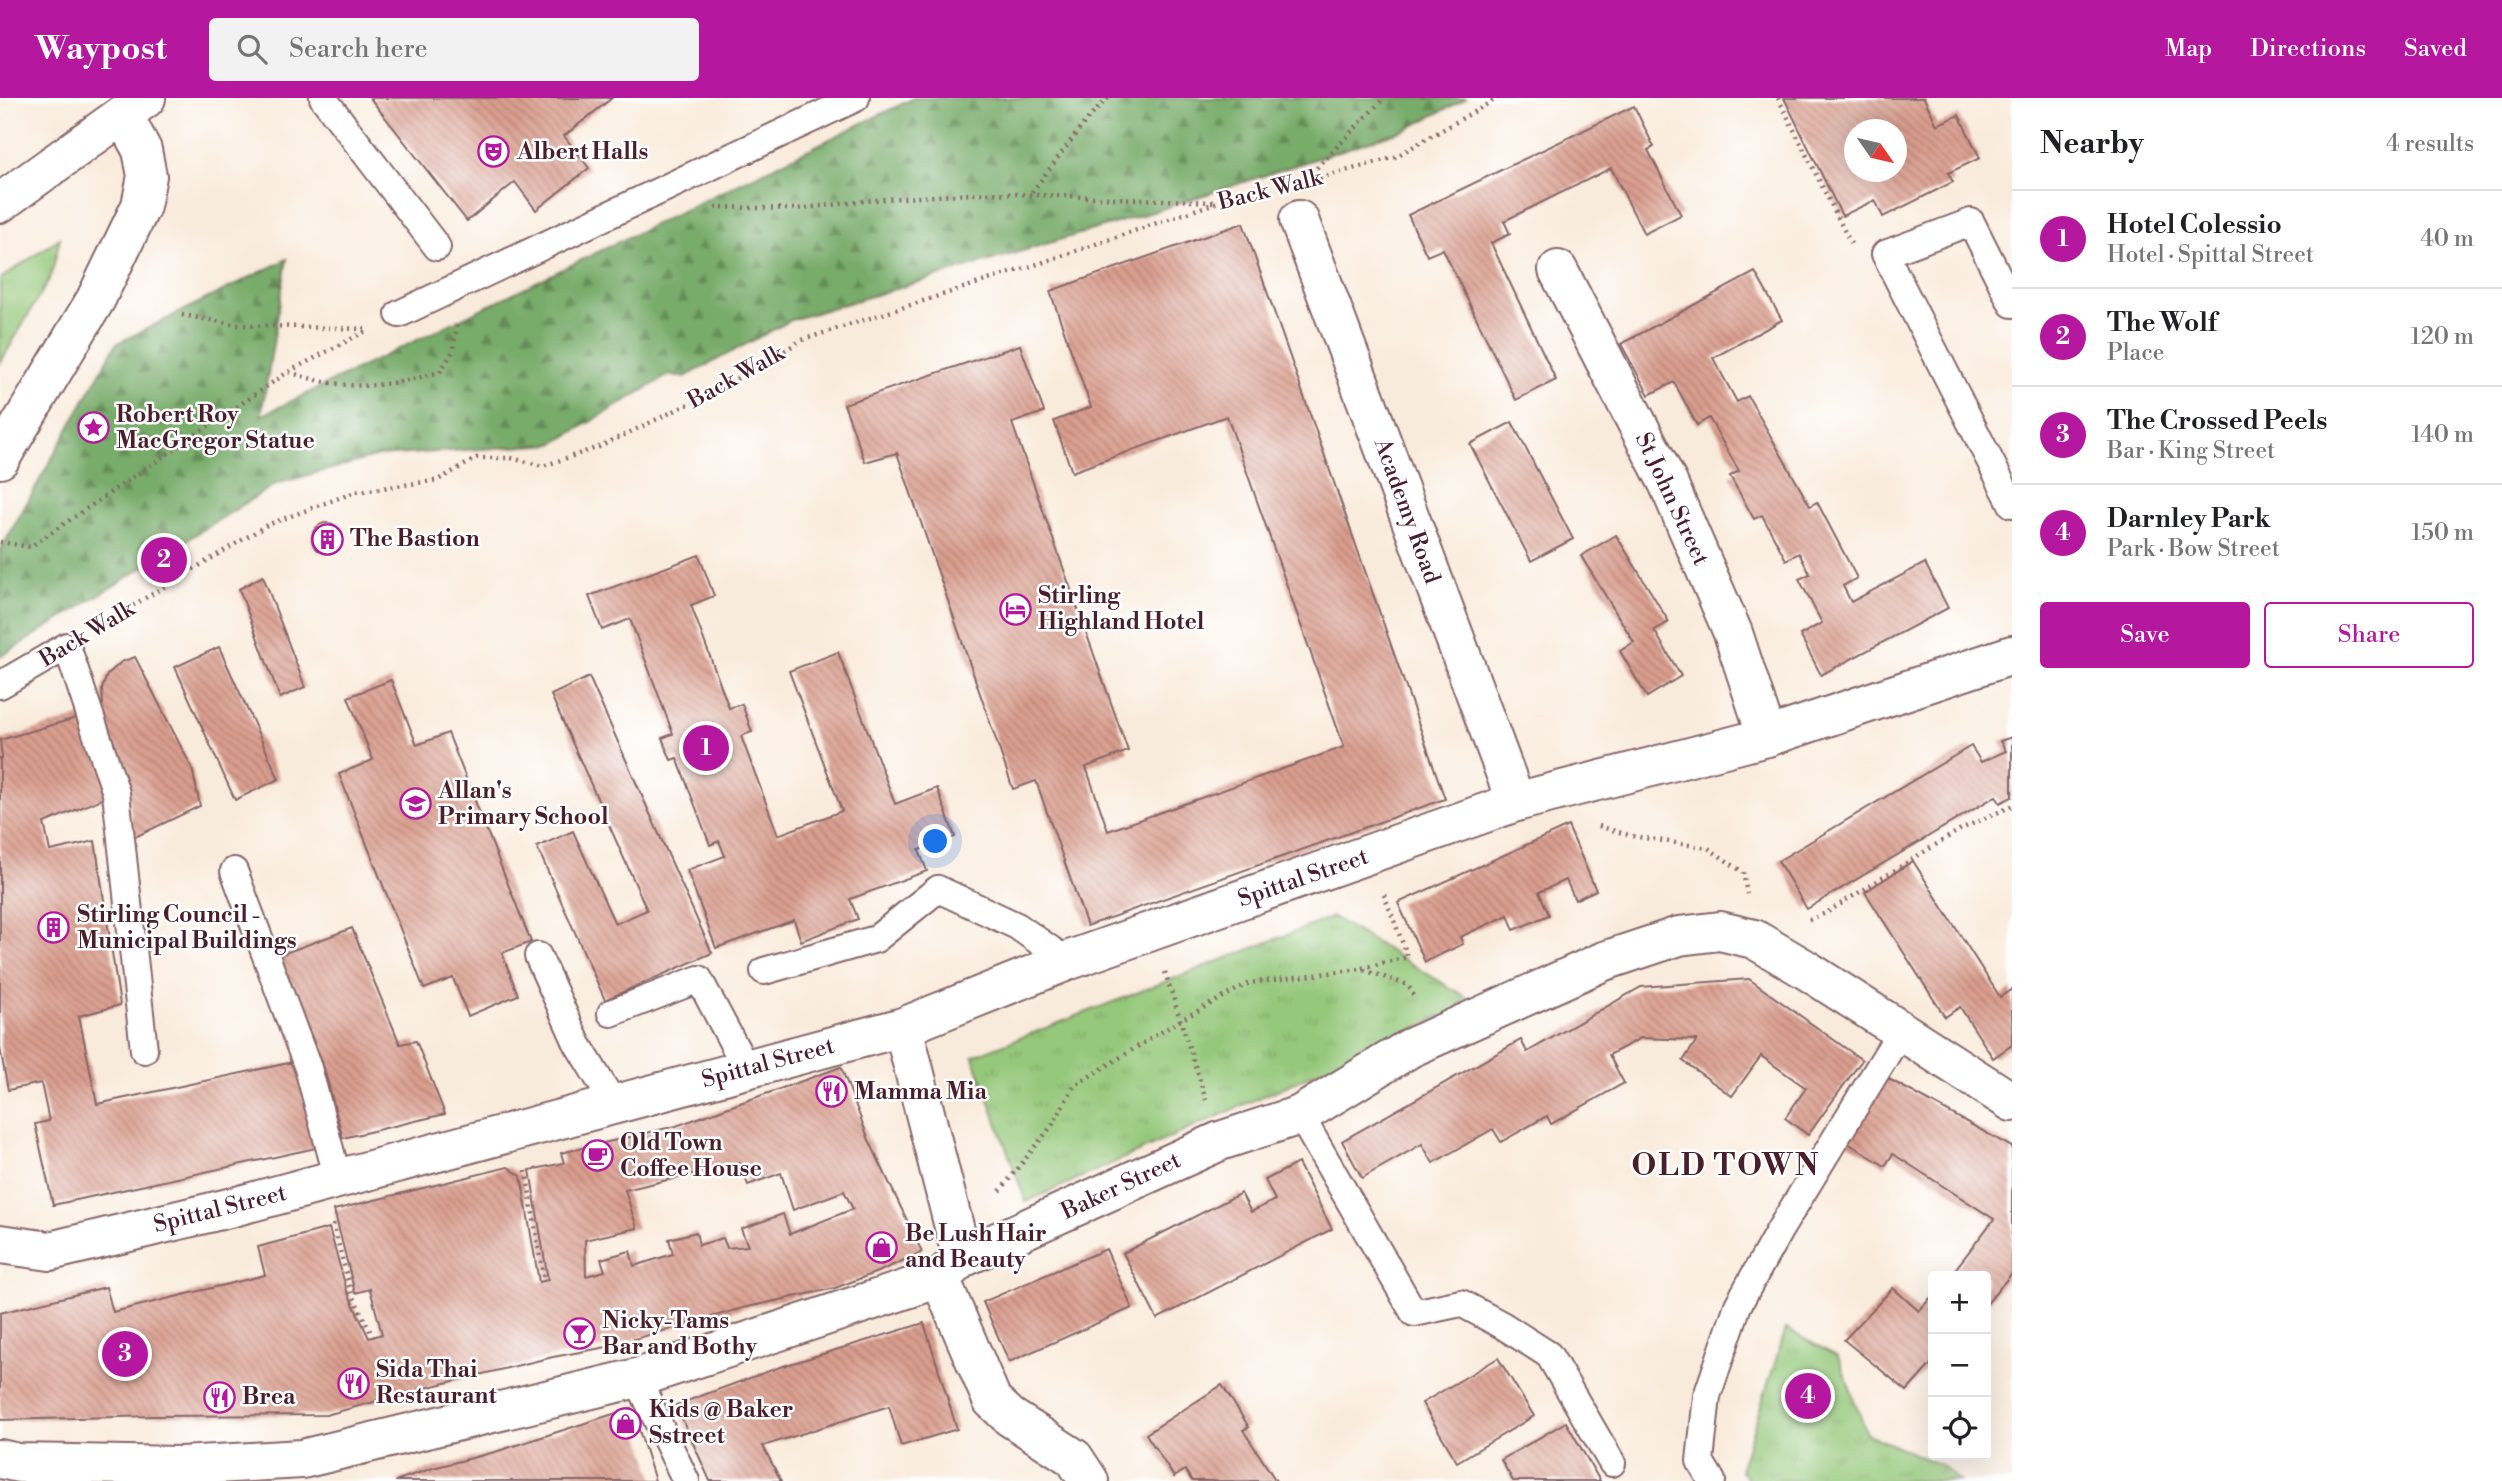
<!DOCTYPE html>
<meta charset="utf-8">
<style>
body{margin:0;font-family:"Libre Bodoni",serif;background:#f2f2f2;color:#202124}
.controls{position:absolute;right:21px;bottom:21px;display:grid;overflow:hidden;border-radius:7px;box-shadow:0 7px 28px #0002}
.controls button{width:63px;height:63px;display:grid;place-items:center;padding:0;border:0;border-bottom:2px solid #e0e0e0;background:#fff;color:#202124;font:35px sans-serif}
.compass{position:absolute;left:1844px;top:21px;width:63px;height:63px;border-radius:50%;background:#fff;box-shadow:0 7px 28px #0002;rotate:124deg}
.you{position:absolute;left:936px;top:744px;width:24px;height:24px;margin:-18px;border:5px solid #fff;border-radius:50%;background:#1a73e8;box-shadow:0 0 0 10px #1a73e833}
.badge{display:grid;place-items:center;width:46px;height:46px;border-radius:50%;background:#b5179e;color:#fff;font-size:23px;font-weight:700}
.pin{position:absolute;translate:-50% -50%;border:4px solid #fff;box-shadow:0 2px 7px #0006}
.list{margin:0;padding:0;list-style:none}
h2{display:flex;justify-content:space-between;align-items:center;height:91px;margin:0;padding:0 28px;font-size:30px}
h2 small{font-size:23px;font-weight:400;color:#757577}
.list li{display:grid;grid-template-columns:46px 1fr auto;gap:21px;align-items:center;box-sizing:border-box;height:98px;padding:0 28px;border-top:2px solid #e0e0e0}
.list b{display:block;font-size:26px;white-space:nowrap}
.list p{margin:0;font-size:23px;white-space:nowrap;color:#757577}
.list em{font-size:23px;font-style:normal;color:#757577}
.actions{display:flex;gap:14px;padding:21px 28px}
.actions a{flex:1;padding:16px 0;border:2px solid #b5179e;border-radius:7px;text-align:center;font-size:24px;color:#b5179e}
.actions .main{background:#b5179e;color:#fff}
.icon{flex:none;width:38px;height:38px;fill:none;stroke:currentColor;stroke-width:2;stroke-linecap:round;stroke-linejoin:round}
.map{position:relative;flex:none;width:2012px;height:1383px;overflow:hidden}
header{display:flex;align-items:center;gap:42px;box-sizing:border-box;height:98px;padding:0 35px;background:#b5179e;color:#fff}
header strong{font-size:33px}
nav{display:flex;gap:38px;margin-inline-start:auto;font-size:24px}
.search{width:490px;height:63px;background:#f2f2f2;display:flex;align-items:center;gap:18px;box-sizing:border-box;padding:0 24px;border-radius:7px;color:#757577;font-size:26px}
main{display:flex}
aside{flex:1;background:#fff}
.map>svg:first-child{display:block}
.green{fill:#95c87a;stroke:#707452;stroke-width:2}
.forest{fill:url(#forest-firs);stroke:#61664a;stroke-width:2}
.park{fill:url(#park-tufts);stroke:#707452;stroke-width:2}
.building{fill:url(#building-back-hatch);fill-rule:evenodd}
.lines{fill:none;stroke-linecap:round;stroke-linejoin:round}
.service-casing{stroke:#876669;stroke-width:30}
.minor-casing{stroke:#876669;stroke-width:42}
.tertiary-casing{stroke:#876669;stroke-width:42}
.path{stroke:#876669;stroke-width:4.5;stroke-dasharray:2 5;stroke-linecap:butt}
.service{stroke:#fff;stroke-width:26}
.minor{stroke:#fff;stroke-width:38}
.tertiary{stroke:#fff;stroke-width:38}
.labels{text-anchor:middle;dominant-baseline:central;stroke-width:5;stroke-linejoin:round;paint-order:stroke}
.poi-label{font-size:23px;font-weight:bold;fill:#4a1f2b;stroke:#fff;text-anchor:start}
.street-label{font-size:23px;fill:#4a1f2b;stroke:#fff}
.district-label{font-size:30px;font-weight:bold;letter-spacing:2px;fill:#4a1f2b;stroke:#fff}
</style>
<header>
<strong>Waypost</strong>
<div class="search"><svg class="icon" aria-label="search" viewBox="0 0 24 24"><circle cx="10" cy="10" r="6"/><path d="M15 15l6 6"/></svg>Search here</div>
<nav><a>Map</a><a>Directions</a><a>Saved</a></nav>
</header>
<main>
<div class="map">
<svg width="2012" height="1383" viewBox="0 0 2012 1383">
<defs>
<pattern id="forest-firs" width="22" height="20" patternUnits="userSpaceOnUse" patternTransform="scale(1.75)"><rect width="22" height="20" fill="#78ac6a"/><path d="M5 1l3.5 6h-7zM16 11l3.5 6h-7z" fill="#648b57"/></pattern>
<pattern id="park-tufts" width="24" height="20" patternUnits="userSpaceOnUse" patternTransform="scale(1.75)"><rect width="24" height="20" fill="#95c87a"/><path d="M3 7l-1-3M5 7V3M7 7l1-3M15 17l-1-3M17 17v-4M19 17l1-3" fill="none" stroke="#82ab6a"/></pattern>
<pattern id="building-back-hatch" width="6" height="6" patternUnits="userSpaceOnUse" patternTransform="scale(1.75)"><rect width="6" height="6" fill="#da9e8e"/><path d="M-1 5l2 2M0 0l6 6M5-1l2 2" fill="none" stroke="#b38074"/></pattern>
</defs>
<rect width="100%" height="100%" fill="#fff"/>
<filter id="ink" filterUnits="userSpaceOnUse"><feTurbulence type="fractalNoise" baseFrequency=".0143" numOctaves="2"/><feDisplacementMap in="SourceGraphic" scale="14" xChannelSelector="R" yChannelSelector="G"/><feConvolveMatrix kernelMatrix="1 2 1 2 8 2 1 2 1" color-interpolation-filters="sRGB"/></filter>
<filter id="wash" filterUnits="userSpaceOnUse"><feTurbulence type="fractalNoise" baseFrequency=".00686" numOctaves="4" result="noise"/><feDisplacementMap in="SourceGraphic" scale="28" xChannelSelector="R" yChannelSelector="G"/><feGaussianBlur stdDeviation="1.57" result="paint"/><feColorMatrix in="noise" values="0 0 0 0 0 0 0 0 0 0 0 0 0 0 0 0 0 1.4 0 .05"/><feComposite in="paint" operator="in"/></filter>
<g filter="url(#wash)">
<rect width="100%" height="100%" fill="#f9ebdb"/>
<polygon class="green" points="60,140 51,178 0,265 0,181"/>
<polygon class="forest" points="914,0 1467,0 1407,31 1143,117 791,222 685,279 669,277 553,346 378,358 276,386 0,559 0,453 116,246 287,161 261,318"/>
<g class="park">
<polygon points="1333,819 1474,904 1026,1104 973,958"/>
<polygon points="1786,1231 1838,1259 1867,1336 1943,1368 1959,1383 1750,1383 1740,1372"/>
</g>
<g id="blocks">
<g class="building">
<polygon points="370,0 612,0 564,38 589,70 536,112 515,84 467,123"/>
<path d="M 1784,0 L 1924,0 L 1937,27 L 1959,17 L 1980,60 L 1948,75 L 1953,84 L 1883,119 L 1875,102 L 1842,118 ZM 1854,32 L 1896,32 L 1896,74 L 1854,74 Z"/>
<polygon points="1634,8 1654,49 1648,52 1681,117 1644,136 1611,70 1504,123 1510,136 1491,145 1556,282 1516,302 1443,151 1427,158 1408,117"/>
<polygon points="1243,125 1445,701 1087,828 1036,683 1013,691 897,355 865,364 844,306 1020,247 1044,314 1012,325 1128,653 1086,669 1108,733 1344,649 1227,318 1072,374 1054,323 1091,309 1050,193"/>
<polygon points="1755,174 1782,222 1713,260 1737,304 1748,298 1810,408 1817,404 1857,480 1843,488 1851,504 1925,465 1948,510 1821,577 1800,537 1822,525 1799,481 1810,476 1799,455 1786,462 1762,417 1754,421 1730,378 1739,373 1709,320 1697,327 1674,284 1649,297 1621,246"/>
<polygon points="1512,324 1573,441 1531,463 1470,346"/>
<circle cx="327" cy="440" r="15"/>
<polygon points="1616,437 1669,524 1654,532 1681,578 1647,599 1620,553 1634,544 1581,458"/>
<polygon points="699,457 714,498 691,507 729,610 742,606 752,634 741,638 778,737 842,713 789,573 838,554 895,706 937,690 955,739 919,752 927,773 850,801 858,821 801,843 794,822 716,850 687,772 725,758 719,743 710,747 677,660 671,662 662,640 673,636 630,521 602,532 589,498"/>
<polygon points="263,478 305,589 280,600 239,491"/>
<polygon points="219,549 279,681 235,702 175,569"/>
<polygon points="135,559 192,670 200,708 133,740 128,690 44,725 50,753 95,743 120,907 79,918 97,1006 298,963 316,1050 53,1107 35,1026 49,1023 41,985 8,992 0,950 0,660 2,660 0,642 76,620 103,606 102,591 107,577 121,564"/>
<polygon points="589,579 712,855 605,902 537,749 573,733 615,826 647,812 551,597"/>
<polygon points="391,582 417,647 448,635 531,844 502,855 518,897 468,918 453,880 424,891 339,676 373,662 348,599"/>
<polygon points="2012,639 2012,699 2000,705 1996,698 1807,811 1778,763 1971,648 1981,664 2006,653 2000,643"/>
<polygon points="1568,728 1596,792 1575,802 1566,782 1539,794 1549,817 1514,832 1508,817 1460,839 1463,846 1425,864 1398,805"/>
<polygon points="1913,763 2000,899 2012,891 2012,947 1993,960 1960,909 1945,919 1865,794"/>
<polygon points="352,830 400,946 416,943 445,1016 343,1040 322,963 277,858"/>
<polygon points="1749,881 1862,962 1808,1037 1785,1020 1806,990 1761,958 1732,998 1683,963 1697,942 1641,940 1609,957 1624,985 1551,1026 1547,1018 1501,1044 1493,1031 1433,1065 1422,1046 1362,1080 1342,1043 1521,942 1527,954 1641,889"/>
<path d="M 841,969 L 869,1042 L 922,1154 L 880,1173 L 835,1190 L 743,1210 L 607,1249 L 553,1259 L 433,1288 L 326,1317 L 154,1318 L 0,1322 L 0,1215 L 106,1189 L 113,1214 L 265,1177 L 258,1149 L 329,1130 L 347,1193 L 369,1240 L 373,1239 L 382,1236 L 370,1191 L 355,1195 L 334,1112 L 508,1069 L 521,1078 L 539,1184 L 548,1182 L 530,1072 L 564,1065 L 561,1055 L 676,1028 ZM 740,1065 L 748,1087 L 781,1075 L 793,1112 L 844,1093 L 853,1111 L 790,1136 L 783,1116 L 741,1131 L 748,1148 L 727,1150 L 723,1140 L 699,1147 L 696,1134 L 669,1141 L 673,1156 L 634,1168 L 630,1153 L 601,1161 L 605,1173 L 586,1178 L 585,1142 L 637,1130 L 625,1092 Z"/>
<polygon points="1887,980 2012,1049 2012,1175 1986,1207 1986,1178 1950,1178 1994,1121 1893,1056 1885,1068 1848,1045"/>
<polygon points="1298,1065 1332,1131 1157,1221 1123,1155 1241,1095 1251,1114 1275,1102 1265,1082"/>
<polygon points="1106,1151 1132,1210 1009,1264 983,1204"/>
<polygon points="1893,1190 1919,1213 1933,1197 1933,1264 1907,1293 1844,1242"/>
<polygon points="924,1225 957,1331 901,1348 889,1308 763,1348 781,1383 710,1383 676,1307 780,1269"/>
<polygon points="1498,1260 1534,1318 1457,1364 1422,1305"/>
<polygon points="1222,1287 1249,1329 1243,1332 1276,1383 1192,1383 1185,1372 1174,1379 1146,1336"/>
<polygon points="632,1310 655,1383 395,1383 433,1370 495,1354"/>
<polygon points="1566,1324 1600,1383 1513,1383 1501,1362"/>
</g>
</g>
</g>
<g filter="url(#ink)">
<use href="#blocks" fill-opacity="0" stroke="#876669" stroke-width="2"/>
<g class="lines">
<defs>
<g id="service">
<polyline points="323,0 437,149"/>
<polyline points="2012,206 1971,124 1885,156 2012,406"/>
<polyline points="399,216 856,0"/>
<polyline points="0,587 67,548 116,695 144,952"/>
<polyline points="234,773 308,970 338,1081"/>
<polyline points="538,858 577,945 614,1006"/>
<polyline points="764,873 876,841 938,791 1017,828 1067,863"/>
<polyline points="611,915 699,881 746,970"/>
<polyline points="1300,1017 1414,1215 1461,1205 1502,1227 1549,1257 1612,1365"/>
<polyline points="637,1280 686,1383"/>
<polyline points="1712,1383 1700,1363 1707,1298 1738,1207 1779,1133 1901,933"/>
</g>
<g id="minor">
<polyline points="1299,122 1516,704"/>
<polyline points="1558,172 1668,385 1733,535 1767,639"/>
<polyline points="0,361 96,201 141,108 147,78 142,52 123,17"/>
<polyline points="903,929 962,1160"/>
<polyline points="0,1146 50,1153 233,1109 903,929 1067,863 1516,704 1767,639 2012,557"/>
<polyline points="940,1180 992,1302 1010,1319 1074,1360 1089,1383"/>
<polyline points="0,1361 19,1365 181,1368 302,1361 637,1280 940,1180 962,1160 1220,1043 1300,1017 1410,950 1604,863 1679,838 1720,833 1754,841 1805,871 2012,1004"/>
</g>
<polyline id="tertiary" points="0,105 146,0"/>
</defs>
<use href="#service" class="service-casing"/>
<use href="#minor" class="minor-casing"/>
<use href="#tertiary" class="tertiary-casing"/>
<g class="path">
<polyline points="1778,0 1851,146"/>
<polyline points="1307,80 1384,0"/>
<polyline points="1313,82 1395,59 1498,0"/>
<polyline points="1032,94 1085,24 1108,0"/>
<polyline points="715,109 796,111 884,101 990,95 1213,104"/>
<polyline points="182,217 238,227 366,231"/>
<path d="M 289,274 C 349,294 380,290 440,274 L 453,253 L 457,228"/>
<polyline points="0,444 30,449 288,274 368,232"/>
<polyline points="97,529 267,427 355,394 438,382 477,360 511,360 543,368 599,349 714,294 802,242 1044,164 1218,104 1267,93"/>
<polyline points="1599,728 1632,738 1708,750 1743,774 1747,796"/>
<polyline points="1809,822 1826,815 1961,731 2012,708"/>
<polyline points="1362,870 1408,859 1383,794"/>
<polyline points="1165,874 1206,1002"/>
<polyline points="526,1073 544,1183"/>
<polyline points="1000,1093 1053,1026 1074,988 1179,923 1249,885 1361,871 1408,887 1415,900"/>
<polyline points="333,1126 351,1194 373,1239"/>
</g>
<use href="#service" class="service"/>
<use href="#minor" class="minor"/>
<use href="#tertiary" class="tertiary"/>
</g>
</g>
<defs>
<symbol id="theatre-ring" viewBox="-11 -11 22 22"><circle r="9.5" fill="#fff" stroke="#b5179e" stroke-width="1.5"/><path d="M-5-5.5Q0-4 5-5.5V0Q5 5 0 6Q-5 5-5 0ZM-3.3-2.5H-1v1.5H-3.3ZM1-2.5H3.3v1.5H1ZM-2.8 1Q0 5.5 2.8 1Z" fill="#b5179e"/></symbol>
<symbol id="sight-ring" viewBox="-11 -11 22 22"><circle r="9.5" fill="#fff" stroke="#b5179e" stroke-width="1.5"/><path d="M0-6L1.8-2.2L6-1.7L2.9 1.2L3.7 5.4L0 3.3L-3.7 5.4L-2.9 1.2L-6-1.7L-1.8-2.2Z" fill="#b5179e"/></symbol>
<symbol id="building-ring" viewBox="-11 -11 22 22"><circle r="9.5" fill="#fff" stroke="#b5179e" stroke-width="1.5"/><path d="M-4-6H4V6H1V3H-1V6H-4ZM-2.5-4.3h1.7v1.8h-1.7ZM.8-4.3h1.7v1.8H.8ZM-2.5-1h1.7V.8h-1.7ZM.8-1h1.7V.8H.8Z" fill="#b5179e"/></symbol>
<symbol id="hotel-ring" viewBox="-11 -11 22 22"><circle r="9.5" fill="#fff" stroke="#b5179e" stroke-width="1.5"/><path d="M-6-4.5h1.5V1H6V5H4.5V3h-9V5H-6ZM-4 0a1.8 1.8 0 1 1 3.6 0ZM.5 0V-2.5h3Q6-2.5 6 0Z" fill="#b5179e"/></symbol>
<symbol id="school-ring" viewBox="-11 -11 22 22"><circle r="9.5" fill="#fff" stroke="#b5179e" stroke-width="1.5"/><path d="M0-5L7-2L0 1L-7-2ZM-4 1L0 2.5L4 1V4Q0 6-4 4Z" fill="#b5179e"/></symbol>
<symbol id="restaurant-ring" viewBox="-11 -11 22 22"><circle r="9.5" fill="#fff" stroke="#b5179e" stroke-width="1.5"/><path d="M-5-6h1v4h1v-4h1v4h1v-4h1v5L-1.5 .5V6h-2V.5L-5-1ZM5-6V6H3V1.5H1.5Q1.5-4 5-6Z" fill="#b5179e"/></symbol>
<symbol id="cafe-ring" viewBox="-11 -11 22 22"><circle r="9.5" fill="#fff" stroke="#b5179e" stroke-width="1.5"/><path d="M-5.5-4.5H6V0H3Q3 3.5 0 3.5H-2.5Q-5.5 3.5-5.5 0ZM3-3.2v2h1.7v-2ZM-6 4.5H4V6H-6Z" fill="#b5179e"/></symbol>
<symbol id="shop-ring" viewBox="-11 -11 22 22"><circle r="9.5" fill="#fff" stroke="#b5179e" stroke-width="1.5"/><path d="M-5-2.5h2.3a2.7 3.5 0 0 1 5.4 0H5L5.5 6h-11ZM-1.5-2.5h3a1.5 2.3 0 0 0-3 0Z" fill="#b5179e"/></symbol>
<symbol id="bar-ring" viewBox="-11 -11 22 22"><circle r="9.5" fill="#fff" stroke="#b5179e" stroke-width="1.5"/><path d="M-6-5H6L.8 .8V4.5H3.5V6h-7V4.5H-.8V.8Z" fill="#b5179e"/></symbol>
</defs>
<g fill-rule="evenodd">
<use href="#theatre-ring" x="476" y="36" width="35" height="35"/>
<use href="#sight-ring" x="76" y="312" width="35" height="35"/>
<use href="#building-ring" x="310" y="424" width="35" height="35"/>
<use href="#hotel-ring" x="998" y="494" width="35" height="35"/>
<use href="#school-ring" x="398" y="688" width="35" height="35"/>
<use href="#building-ring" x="36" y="812" width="35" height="35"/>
<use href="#restaurant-ring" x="814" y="976" width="35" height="35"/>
<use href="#cafe-ring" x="580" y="1040" width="35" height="35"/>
<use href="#shop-ring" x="864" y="1132" width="35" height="35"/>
<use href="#bar-ring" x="562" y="1218" width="35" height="35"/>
<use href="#restaurant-ring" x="336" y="1268" width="35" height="35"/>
<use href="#restaurant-ring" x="202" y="1282" width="35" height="35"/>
<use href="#shop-ring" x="608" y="1308" width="35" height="35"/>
</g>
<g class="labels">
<g class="poi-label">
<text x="517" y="54">Albert Halls</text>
<text x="116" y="317">Robert Roy<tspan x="116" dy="26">MacGregor Statue</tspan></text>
<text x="350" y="441">The Bastion</text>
<text x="1038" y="498">Stirling<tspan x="1038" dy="26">Highland Hotel</tspan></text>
<text x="438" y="693">Allan's<tspan x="438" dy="26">Primary School</tspan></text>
<text x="77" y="817">Stirling Council -<tspan x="77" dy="26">Municipal Buildings</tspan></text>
<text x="854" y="994">Mamma Mia</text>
<text x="620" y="1045">Old Town<tspan x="620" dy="26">Coffee House</tspan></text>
<text x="905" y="1136">Be Lush Hair<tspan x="905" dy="26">and Beauty</tspan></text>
<text x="602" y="1223">Nicky-Tams<tspan x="602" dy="26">Bar and Bothy</tspan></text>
<text x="376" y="1272">Sida Thai<tspan x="376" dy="26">Restaurant</tspan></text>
<text x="242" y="1299">Brea</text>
<text x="649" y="1312">Kids @ Baker<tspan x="649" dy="26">Sstreet</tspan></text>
</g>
<g class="street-label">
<text transform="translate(1270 92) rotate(-14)">Back Walk</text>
<text transform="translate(736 279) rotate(-29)">Back Walk</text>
<text transform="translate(1672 401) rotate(65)">St John Street</text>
<text transform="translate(1407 413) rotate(70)">Academy Road</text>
<text transform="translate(87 536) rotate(-31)">Back Walk</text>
<text transform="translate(1303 780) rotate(-19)">Spittal Street</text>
<text transform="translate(768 965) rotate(-15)">Spittal Street</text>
<text transform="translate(1121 1088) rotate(-25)">Baker Street</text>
<text transform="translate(220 1111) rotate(-14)">Spittal Street</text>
</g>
<g class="district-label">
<text x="1726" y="1068">OLD TOWN</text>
</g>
</g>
</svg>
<div class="controls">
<button>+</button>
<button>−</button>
<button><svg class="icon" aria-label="locate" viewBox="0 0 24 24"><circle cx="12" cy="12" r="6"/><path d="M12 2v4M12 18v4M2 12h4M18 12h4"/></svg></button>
</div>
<svg class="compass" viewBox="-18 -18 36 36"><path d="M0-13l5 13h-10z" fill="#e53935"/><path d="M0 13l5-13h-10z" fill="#757577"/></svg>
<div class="you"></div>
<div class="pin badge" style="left:706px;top:650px">1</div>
<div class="pin badge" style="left:164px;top:462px">2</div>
<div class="pin badge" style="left:125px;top:1256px">3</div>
<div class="pin badge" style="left:1808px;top:1298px">4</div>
</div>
<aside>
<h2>Nearby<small>4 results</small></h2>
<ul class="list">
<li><span class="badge">1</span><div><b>Hotel Colessio</b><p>Hotel · Spittal Street</p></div><em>40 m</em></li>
<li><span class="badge">2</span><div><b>The Wolf</b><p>Place</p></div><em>120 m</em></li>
<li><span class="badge">3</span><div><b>The Crossed Peels</b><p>Bar · King Street</p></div><em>140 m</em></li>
<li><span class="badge">4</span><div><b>Darnley Park</b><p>Park · Bow Street</p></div><em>150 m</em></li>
</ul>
<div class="actions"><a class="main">Save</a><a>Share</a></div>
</aside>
</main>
